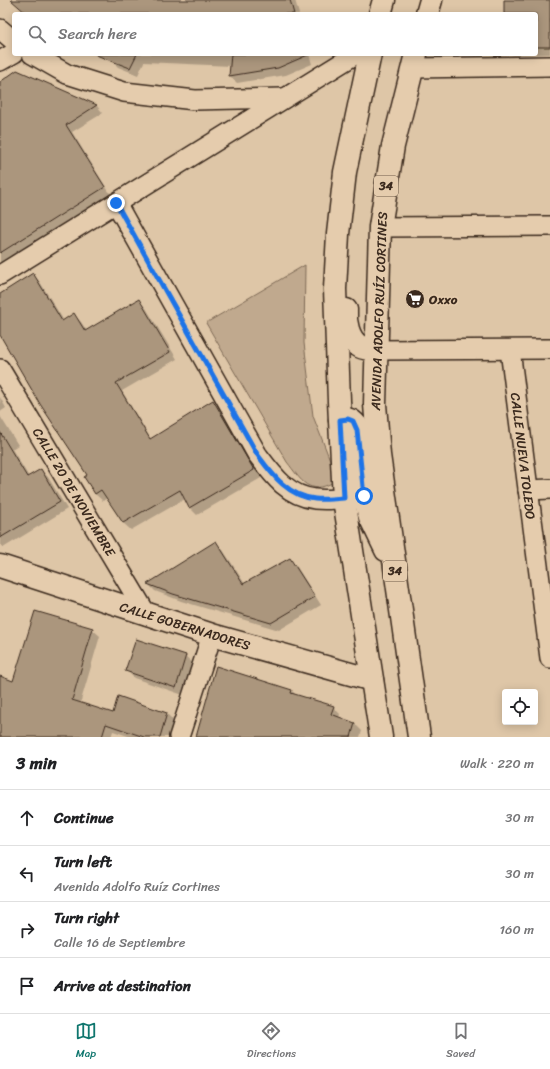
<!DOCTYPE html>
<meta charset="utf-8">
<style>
body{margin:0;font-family:Sriracha,sans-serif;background:#f6f6f6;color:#202124}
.controls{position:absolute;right:12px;bottom:12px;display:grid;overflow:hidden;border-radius:4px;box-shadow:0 2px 10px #0003}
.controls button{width:36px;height:36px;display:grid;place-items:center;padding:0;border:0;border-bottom:1px solid #e0e0e0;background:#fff;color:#202124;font:20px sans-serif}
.stop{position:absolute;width:12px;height:12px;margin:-9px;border:3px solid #1a73e8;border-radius:50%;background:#fff}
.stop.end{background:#1a73e8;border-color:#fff;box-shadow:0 1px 4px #0008}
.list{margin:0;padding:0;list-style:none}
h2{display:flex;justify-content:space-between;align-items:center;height:52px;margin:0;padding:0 16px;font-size:17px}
h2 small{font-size:13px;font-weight:400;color:#757577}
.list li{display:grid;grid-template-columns:26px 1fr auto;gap:12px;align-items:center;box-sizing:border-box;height:56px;padding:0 16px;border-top:1px solid #e0e0e0}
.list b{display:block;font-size:15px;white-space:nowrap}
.list p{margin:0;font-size:13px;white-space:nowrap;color:#757577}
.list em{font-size:13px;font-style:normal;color:#757577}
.icon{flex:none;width:22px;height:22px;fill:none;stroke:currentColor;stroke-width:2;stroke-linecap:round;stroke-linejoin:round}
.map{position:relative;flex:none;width:550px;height:737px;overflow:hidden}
.search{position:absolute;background:#fff;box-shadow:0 2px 10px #0003;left:12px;right:12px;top:12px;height:44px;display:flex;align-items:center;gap:10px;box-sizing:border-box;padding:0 14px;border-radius:4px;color:#757577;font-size:15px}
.sheet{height:276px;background:#fff}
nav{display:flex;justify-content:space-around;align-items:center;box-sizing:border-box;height:56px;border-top:1px solid #e0e0e0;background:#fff;font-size:11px;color:#757577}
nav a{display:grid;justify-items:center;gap:2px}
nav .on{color:#0f766e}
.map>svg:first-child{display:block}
.green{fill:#c0a98e;stroke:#7e6a56}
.shadow{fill:#0003}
.building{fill:#ab967d;stroke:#3b2a1e}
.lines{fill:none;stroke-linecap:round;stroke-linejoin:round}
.minor-casing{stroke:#3b2a1e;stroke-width:22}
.tertiary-casing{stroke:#3b2a1e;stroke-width:25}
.primary-casing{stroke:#3b2a1e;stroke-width:25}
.minor{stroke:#e5ccad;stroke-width:19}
.tertiary{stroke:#e5ccad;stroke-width:22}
.primary{stroke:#e5ccad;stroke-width:22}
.route{stroke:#1a73e8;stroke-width:5}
.labels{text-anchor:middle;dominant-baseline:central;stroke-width:3.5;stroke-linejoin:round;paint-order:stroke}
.shield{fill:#e5ccad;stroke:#6e5b49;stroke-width:1}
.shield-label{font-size:12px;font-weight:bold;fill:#3b2a1e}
.poi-label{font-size:13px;font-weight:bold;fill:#3b2a1e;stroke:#e5ccad;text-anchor:start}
.street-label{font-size:13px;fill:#3b2a1e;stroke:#e5ccad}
</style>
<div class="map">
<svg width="550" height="737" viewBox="0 0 550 737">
<rect width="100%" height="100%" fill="#dec6a7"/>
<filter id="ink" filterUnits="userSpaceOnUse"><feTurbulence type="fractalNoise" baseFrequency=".025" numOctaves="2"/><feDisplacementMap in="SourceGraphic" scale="8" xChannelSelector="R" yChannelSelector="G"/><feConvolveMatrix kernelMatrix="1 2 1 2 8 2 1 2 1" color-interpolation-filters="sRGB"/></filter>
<g filter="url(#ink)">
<path class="green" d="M 305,265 L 304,343 L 313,416 L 330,460 L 334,482 C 308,496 302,481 287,462 L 206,323 Z"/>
<g class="shadow">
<polygon points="141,0 295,0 299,14 134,14"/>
<polygon points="505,0 550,0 550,54 513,55 512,54 536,54 536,14 505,14"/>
<polygon points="114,54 309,54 312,64 286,75 237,83 230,76 231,66 144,62 138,75 118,67 111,60"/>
<polygon points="17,71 97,106 103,113 72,132 111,195 0,264 0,83"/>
<polygon points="33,274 40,282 64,321 74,315 81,322 87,331 138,300 146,308 177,359 122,391 151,439 213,401 220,409 261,478 197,515 190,508 185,499 131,530 123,523 107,498 103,501 95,494 85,478 89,476 0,333 0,295"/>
<polygon points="0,397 6,408 0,412"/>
<polygon points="0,416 18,445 12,449 29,477 41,470 48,477 67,509 3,548 0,544"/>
<polygon points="216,543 223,550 245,584 290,560 297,567 321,605 279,630 181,601 155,591 148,584"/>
<polygon points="92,629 100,636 80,704 113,714 119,697 167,714 174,721 169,737 131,737 113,731 111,737 0,737 0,677 14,682"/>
<polygon points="185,656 193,663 183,695 134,678 126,670"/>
<polygon points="292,691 296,695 333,707 340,714 339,718 354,723 362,731 360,737 196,737"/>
</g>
<g class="building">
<polygon points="11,0 290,0 294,14 27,14"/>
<polygon points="504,0 550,0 550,47 536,47 536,14 504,14"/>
<polygon points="96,54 137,54 130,68 96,55"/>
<polygon points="231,54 310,54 278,68 229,76"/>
<polygon points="17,70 97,105 66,125 105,187 0,253 0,82"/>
<polygon points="33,273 62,321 74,313 85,331 139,299 170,352 116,383 150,439 213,400 254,470 189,508 180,490 123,523 101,490 95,494 84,477 87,475 40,404 0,335 0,294"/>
<polygon points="0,432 27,477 41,469 60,502 0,538"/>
<polygon points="216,541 243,584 290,558 315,597 271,623 173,594 147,584"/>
<polygon points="35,611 93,628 72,700 113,713 118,696 167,713 160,737 144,737 106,724 102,737 0,737 0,676 13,681"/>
<polygon points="136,639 186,655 176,688 125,671"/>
<polygon points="216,666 292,690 291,693 334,706 331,714 355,723 351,737 196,737"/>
</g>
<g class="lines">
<defs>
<g id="minor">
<polyline points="0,29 14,41"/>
<polyline points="32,54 67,74 124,92 195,100 284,98"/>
<polyline points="0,61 14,53"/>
<polyline points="412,68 550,66"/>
<path d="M 116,203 L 257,454 C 272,474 287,496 315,499 C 324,500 334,499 344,499"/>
<polyline points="380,227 550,226"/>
<polyline points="0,275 356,54"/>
<polyline points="375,350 550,349"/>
<polyline points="510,350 550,658"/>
<polyline points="0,369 147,615"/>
<polyline points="528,490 550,489"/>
<polyline points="179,737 212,635"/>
</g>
<polyline id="tertiary" points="0,566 212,635 372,680"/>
<g id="primary">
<polyline points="380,14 384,0"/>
<polyline points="427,14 431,0"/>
<polyline points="370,54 345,172 338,234 335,289 339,401 344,499 381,737"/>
<polyline points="416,54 393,146 380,227 375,404 379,455 419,737"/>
<path d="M 346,310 C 345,322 348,338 359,346 C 363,349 371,349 375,350"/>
<path d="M 340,420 C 347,419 351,418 356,425 L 364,496 L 370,517 L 386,550"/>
</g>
</defs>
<use href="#minor" class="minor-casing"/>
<use href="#tertiary" class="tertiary-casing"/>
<use href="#primary" class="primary-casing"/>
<use href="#minor" class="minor"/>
<use href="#tertiary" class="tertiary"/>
<use href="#primary" class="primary"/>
</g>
</g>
<g class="lines" filter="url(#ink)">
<path class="route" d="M 116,203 L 257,454 C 272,474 287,496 315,499 C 324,500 334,499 344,498 L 340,420 L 348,419 L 353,421 L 357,430 L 364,496"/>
</g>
<defs>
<symbol id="supermarket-disc" viewBox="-11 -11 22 22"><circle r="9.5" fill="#3b2a1e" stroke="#e5ccad"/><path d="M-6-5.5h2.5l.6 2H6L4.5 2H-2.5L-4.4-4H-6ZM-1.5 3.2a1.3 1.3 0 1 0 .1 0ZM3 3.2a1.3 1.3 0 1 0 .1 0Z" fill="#fff"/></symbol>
</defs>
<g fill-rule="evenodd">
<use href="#supermarket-disc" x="404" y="288" width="22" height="22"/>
</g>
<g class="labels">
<g class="shield">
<rect x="374" y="176" width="24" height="20" rx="3"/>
<rect x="383" y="561" width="24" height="20" rx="3"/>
</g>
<g class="shield-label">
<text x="386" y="186">34</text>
<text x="395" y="571">34</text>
</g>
<g class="poi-label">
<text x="429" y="299">Oxxo</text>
</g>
<g class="street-label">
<text transform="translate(379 311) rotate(-88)">AVENIDA ADOLFO RUÍZ CORTINES</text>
<text transform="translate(523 456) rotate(83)">CALLE NUEVA TOLEDO</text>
<text transform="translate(74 492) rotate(59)">CALLE 20 DE NOVIEMBRE</text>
<text transform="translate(185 626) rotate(17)">CALLE GOBERNADORES</text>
</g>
</g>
</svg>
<div class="controls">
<button><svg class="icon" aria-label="locate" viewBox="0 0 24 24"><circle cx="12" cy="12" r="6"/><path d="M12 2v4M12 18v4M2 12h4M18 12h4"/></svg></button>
</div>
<div class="stop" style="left:364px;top:496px"></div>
<div class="stop end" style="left:116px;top:203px"></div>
<div class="search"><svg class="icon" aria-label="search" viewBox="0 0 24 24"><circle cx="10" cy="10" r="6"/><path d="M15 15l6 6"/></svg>Search here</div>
</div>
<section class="sheet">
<h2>3 min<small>Walk · 220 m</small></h2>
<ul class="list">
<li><svg class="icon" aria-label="ahead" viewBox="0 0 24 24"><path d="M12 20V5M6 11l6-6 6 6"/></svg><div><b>Continue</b></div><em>30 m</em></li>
<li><svg class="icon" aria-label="left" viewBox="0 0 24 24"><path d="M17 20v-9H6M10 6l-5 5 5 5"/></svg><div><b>Turn left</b><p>Avenida Adolfo Ruíz Cortines</p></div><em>30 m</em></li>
<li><svg class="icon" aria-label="right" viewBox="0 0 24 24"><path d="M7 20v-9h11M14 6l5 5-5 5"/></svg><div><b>Turn right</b><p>Calle 16 de Septiembre</p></div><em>160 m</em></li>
<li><svg class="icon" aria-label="arrive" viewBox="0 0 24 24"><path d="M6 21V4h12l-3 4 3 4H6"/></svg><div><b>Arrive at destination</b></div></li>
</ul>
</section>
<nav>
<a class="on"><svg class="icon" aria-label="map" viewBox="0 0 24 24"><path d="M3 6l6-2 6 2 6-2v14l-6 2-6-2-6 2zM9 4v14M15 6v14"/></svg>Map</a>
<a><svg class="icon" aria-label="directions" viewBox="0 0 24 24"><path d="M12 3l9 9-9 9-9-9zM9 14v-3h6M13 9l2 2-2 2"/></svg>Directions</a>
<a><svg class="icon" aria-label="saved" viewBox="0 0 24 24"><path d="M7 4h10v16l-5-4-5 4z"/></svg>Saved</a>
</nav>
